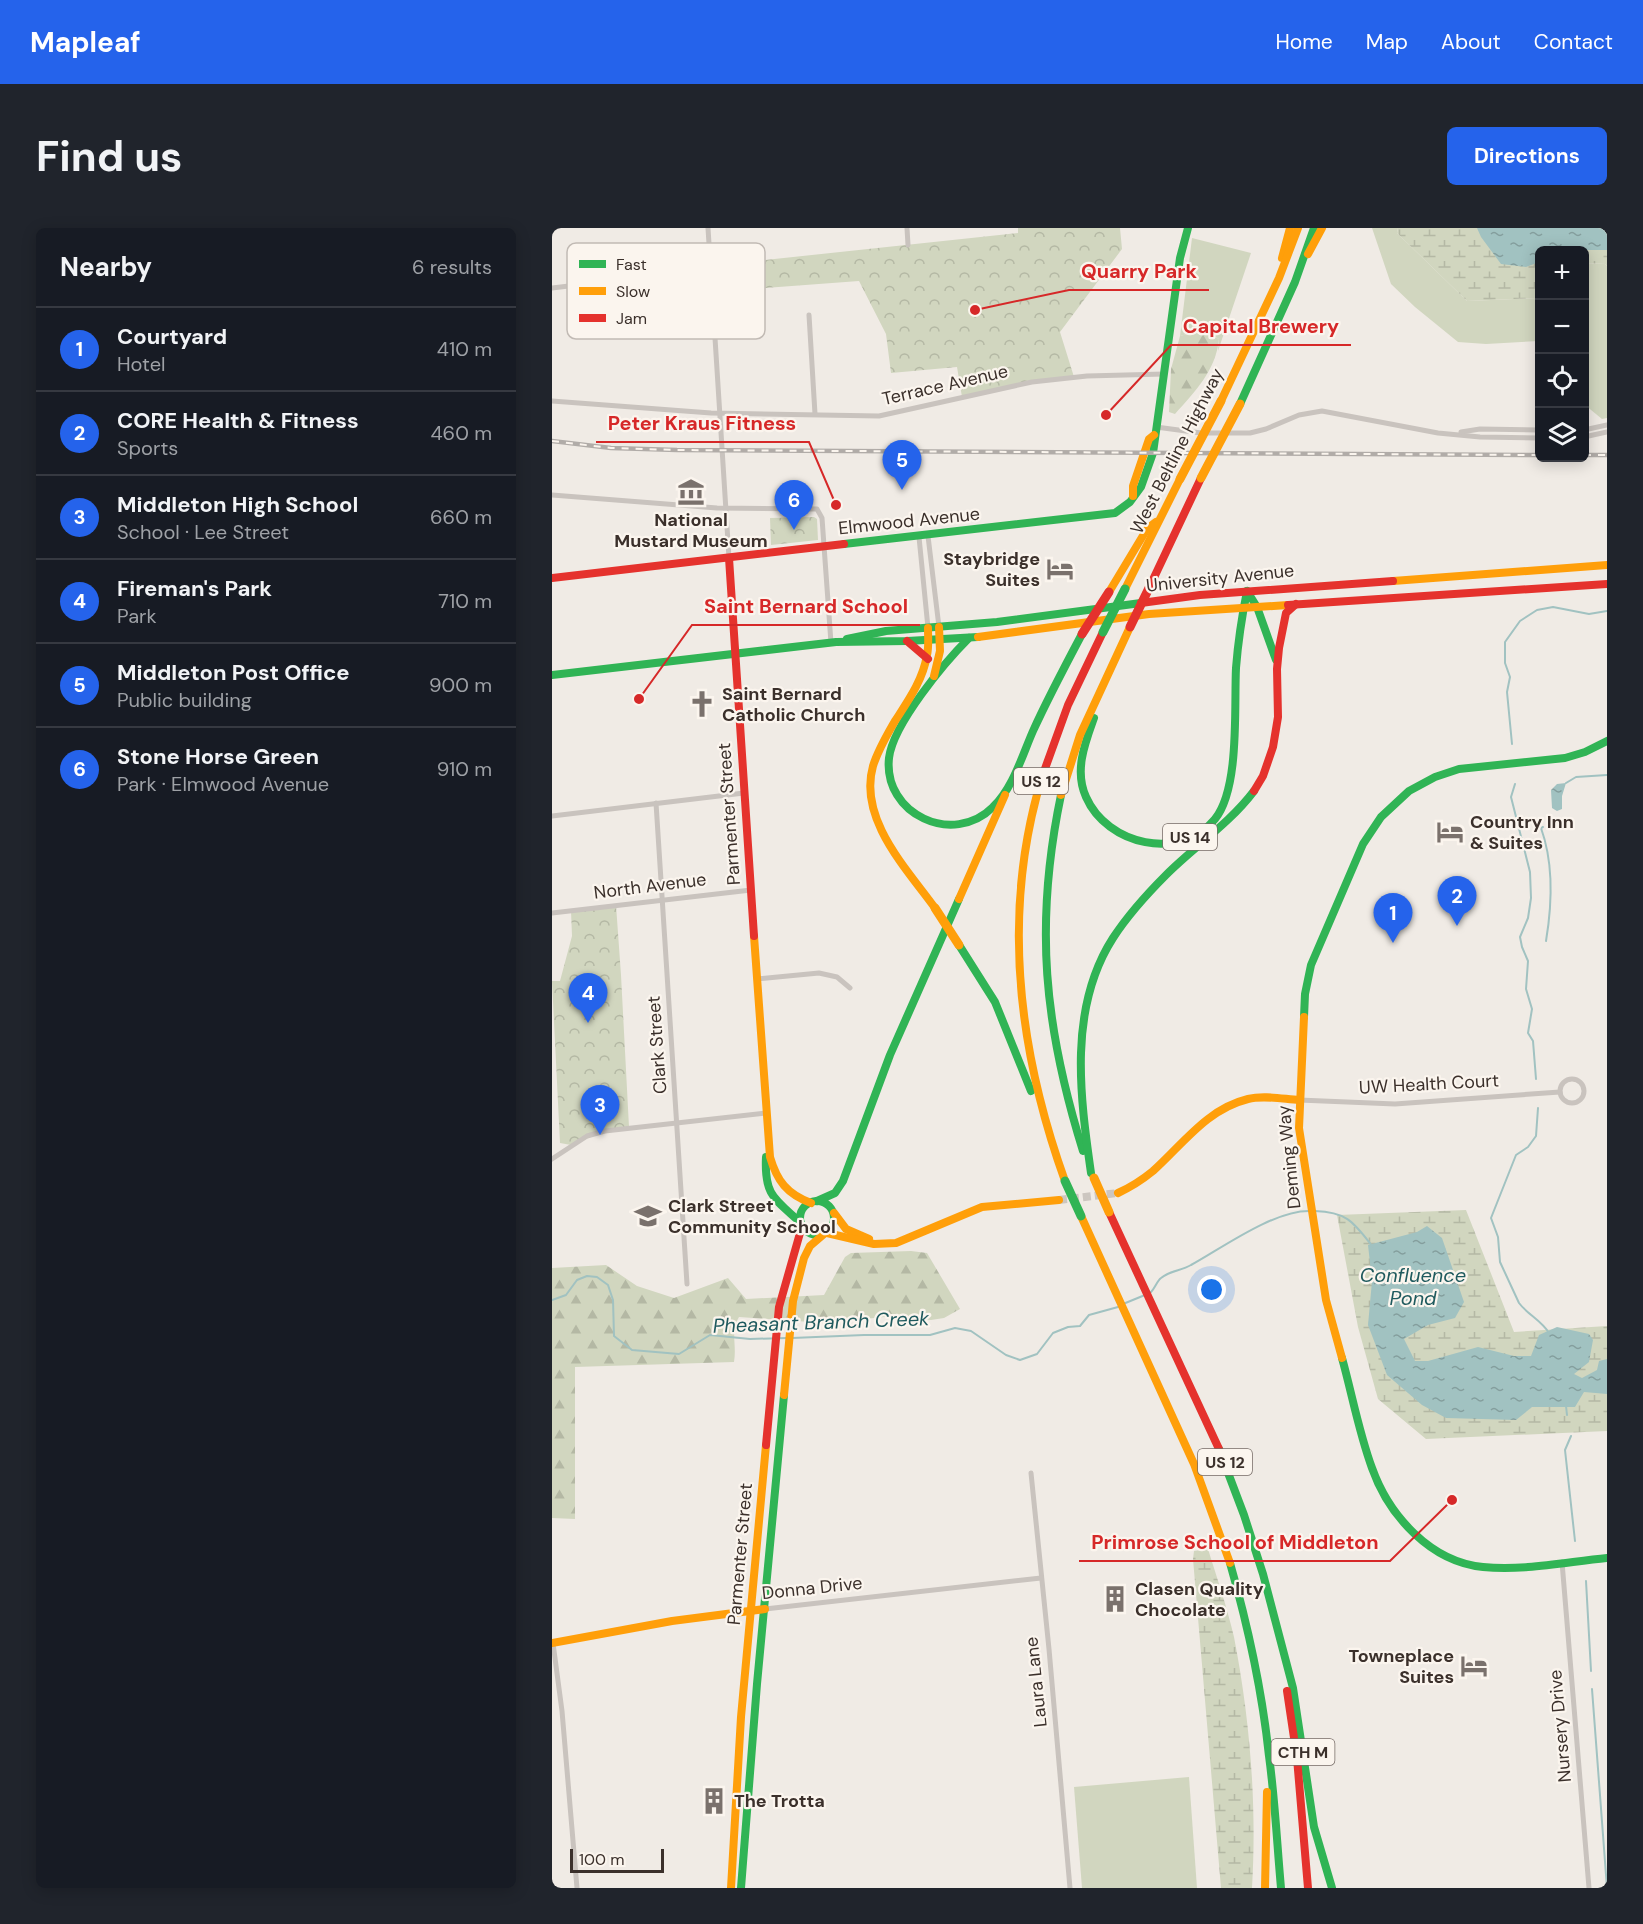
<!DOCTYPE html>
<meta charset="utf-8">
<style>
body{margin:0;font-family:"DM Sans",sans-serif;background:#20242c;color:#f1f3f6}
.controls{position:absolute;right:18px;top:18px;display:grid;overflow:hidden;border-radius:9px;box-shadow:0 3px 15px #0003}
.controls button{width:54px;height:54px;display:grid;place-items:center;padding:0;border:0;border-bottom:2px solid #363941;background:#171b24;color:#f1f3f6;font:30px sans-serif}
.scale{position:absolute;left:18px;bottom:15px;width:94px;box-sizing:border-box;padding-left:6px;border:3px solid #3b302b;border-top:0;font-size:16px;line-height:21px;white-space:nowrap;color:#3b302b;-webkit-text-stroke:4px #fbf5ee;paint-order:stroke}
.you{position:absolute;left:660px;top:1062px;width:21px;height:21px;margin:-15px;border:4px solid #fff;border-radius:50%;background:#1a73e8;box-shadow:0 0 0 9px #1a73e833}
.badge{display:grid;place-items:center;width:39px;height:39px;border-radius:50%;background:#2563eb;color:#fff;font-size:20px;font-weight:700}
.pin{position:absolute;translate:-50% -50px;filter:drop-shadow(0 2px 3px #0008)}
.pin::after{content:'';position:absolute;top:32px;width:21px;height:18px;background:inherit;clip-path:polygon(0 0,100% 0,50% 100%)}
.list{margin:0;padding:0;list-style:none}
h2{display:flex;justify-content:space-between;align-items:center;height:78px;margin:0;padding:0 24px;font-size:26px}
h2 small{font-size:20px;font-weight:400;color:#9ea1a6}
.list li{display:grid;grid-template-columns:39px 1fr auto;gap:18px;align-items:center;box-sizing:border-box;height:84px;padding:0 24px;border-top:2px solid #363941}
.list b{display:block;font-size:22px;white-space:nowrap}
.list p{margin:0;font-size:20px;white-space:nowrap;color:#9ea1a6}
.list em{font-size:20px;font-style:normal;color:#9ea1a6}
.icon{flex:none;width:33px;height:33px;fill:none;stroke:currentColor;stroke-width:2;stroke-linecap:round;stroke-linejoin:round}
.map{position:relative;flex:none;width:1055px;height:1660px;overflow:hidden;border-radius:9px}
header{display:flex;align-items:center;gap:36px;box-sizing:border-box;height:84px;padding:0 30px;background:#2563eb;color:#fff}
header strong{font-size:28px}
nav{display:flex;gap:33px;margin-inline-start:auto;font-size:21px}
.intro{display:flex;align-items:center;justify-content:space-between;box-sizing:border-box;height:144px;padding:0 36px}
h1{margin:0;font-size:42px}
.button{padding:15px 27px;border-radius:9px;background:#2563eb;color:#fff;font-size:21px;font-weight:700}
main{display:flex;gap:36px;padding:0 36px}
aside{flex:1;background:#171b24;border-radius:9px;box-shadow:0 3px 15px #0003}
.map>svg:first-child{display:block}
.grass{fill:#d1d6bf}
.forest{fill:url(#forest-firs)}
.wetland{fill:url(#wetland-marsh)}
.park{fill:url(#park-crowns)}
.water{fill:url(#water-ripples)}
.lines{fill:none;stroke-linecap:round;stroke-linejoin:round}
.stream{stroke:#a1c2c1;stroke-width:2}
.secondary-tunnel{stroke:#ccc6c0;stroke-width:8;stroke-dasharray:8 4;stroke-linecap:butt}
.street{stroke:#c9c3be;stroke-width:5}
.fast{stroke:#30b455;stroke-width:8}
.slow{stroke:#ff9f0a;stroke-width:8}
.jam{stroke:#e5322d;stroke-width:8}
.rail-casing{stroke:#b1aca8;stroke-width:4.5}
.rail{stroke:#fbf5ee;stroke-width:2;stroke-dasharray:7;stroke-linecap:butt}
.fast-bridge{stroke:#30b455;stroke-width:9}
.slow-bridge{stroke:#ff9f0a;stroke-width:9}
.jam-bridge{stroke:#e5322d;stroke-width:9}
.labels{text-anchor:middle;dominant-baseline:central;stroke-width:4.5;stroke-linejoin:round;paint-order:stroke}
.shield{fill:#fbf5ee;stroke:#756b66;stroke-width:1.5}
.shield-label{font-size:16px;font-weight:bold;fill:#3b302b}
.street-label{font-size:18px;fill:#3b302b;stroke:#fbf5ee}
.poi-label{font-size:18px;font-weight:bold;fill:#3b302b;stroke:#fbf5ee;text-anchor:start}
.water-label{font-size:20px;font-style:italic;fill:#1f5a5e;stroke:#fbf5ee}
.key{fill:#fbf5ee;stroke:#c1bab4;stroke-width:1.5}
.key-label{font-size:16px;fill:#3b302b}
.leader{fill:none;stroke:#d62828;stroke-width:2}
.callout-dot{fill:#d62828;stroke:#fbf5ee;stroke-width:2}
.callout-label{font-size:20px;text-anchor:middle;font-weight:bold;fill:#d62828;stroke:#fbf5ee;stroke-width:4.5;stroke-linejoin:round;paint-order:stroke}
</style>
<header>
<strong>Mapleaf</strong>
<nav><a>Home</a><a>Map</a><a>About</a><a>Contact</a></nav>
</header>
<div class="intro"><h1>Find us</h1><a class="button">Directions</a></div>
<main>
<aside>
<h2>Nearby<small>6 results</small></h2>
<ul class="list">
<li><span class="badge">1</span><div><b>Courtyard</b><p>Hotel</p></div><em>410 m</em></li>
<li><span class="badge">2</span><div><b>CORE Health &amp; Fitness</b><p>Sports</p></div><em>460 m</em></li>
<li><span class="badge">3</span><div><b>Middleton High School</b><p>School · Lee Street</p></div><em>660 m</em></li>
<li><span class="badge">4</span><div><b>Fireman's Park</b><p>Park</p></div><em>710 m</em></li>
<li><span class="badge">5</span><div><b>Middleton Post Office</b><p>Public building</p></div><em>900 m</em></li>
<li><span class="badge">6</span><div><b>Stone Horse Green</b><p>Park · Elmwood Avenue</p></div><em>910 m</em></li>
</ul>
</aside>
<div class="map">
<svg width="1055" height="1660" viewBox="0 0 1055 1660">
<defs>
<pattern id="forest-firs" width="22" height="20" patternUnits="userSpaceOnUse" patternTransform="scale(1.5)"><rect width="22" height="20" fill="#d1d6bf"/><path d="M5 1l3.5 6h-7zM16 11l3.5 6h-7z" fill="#b4b8a4"/></pattern>
<pattern id="wetland-marsh" width="20" height="14" patternUnits="userSpaceOnUse" patternTransform="scale(1.5)"><rect width="20" height="14" fill="#d1d6bf"/><path d="M1 5h8M5 5V1M11 12h8M15 12V8" fill="none" stroke="#b4b8a4"/></pattern>
<pattern id="park-crowns" width="20" height="18" patternUnits="userSpaceOnUse" patternTransform="scale(1.5)"><rect width="20" height="18" fill="#d1d6bf"/><path d="M2 6a3 3 0 1 1 6 0M12 15a3 3 0 1 1 6 0" fill="none" stroke="#b4b8a4"/></pattern>
<pattern id="water-ripples" width="26" height="14" patternUnits="userSpaceOnUse" patternTransform="scale(1.5)"><rect width="26" height="14" fill="#a1c2c1"/><path d="M2 4q2-2 4 0t4 0M15 11q2-2 4 0t4 0" fill="none" stroke="#849e9d"/></pattern>
</defs>
<rect width="100%" height="100%" fill="#f0ebe5"/>
<g class="grass">
<polygon points="820,0 846,0 845,5 915,73 987,70 987,113 934,116 906,114 863,79 839,56"/>
<polygon points="640,10 699,25 666,123 667,111 650,102 628,108"/>
<polygon points="1032,35 1053,36 1055,38 1055,190 1050,191 1033,177"/>
<polygon points="637,1549 645,1660 530,1660 522,1559"/>
</g>
<g class="forest">
<path d="M 650,102 L 667,111 C 664,142 643,164 623,186 L 617,184 L 619,141 L 628,108 Z"/>
<path d="M 359,1023 L 375,1025 L 408,1081 L 392,1090 L 379,1092 L 342,1088 L 272,1095 L 187,1089 C 178,1104 185,1116 182,1134 L 23,1139 L 23,1291 L 0,1290 L 0,1040 L 54,1037 L 85,1058 L 122,1070 L 176,1050 L 194,1071 L 272,1067 L 293,1029 L 299,1025 Z"/>
</g>
<g class="wetland">
<polygon points="846,0 1055,0 1055,38 1053,36 1033,35 1032,22 987,22 987,70 915,73 845,5"/>
<polygon points="914,982 962,1104 1055,1098 1055,1203 874,1211 826,1171 806,1099 785,987"/>
<path d="M 656,1321 C 665,1350 675,1379 682,1409 C 698,1491 705,1576 700,1660 L 669,1660 L 641,1331 L 642,1323 Z"/>
</g>
<g class="park">
<polygon points="466,0 568,0 570,21 508,104 522,149 492,152 410,169 405,139 339,145 334,106 307,53 213,60 213,32 466,5"/>
<polygon points="262,289 265,291 266,312 219,317 218,290"/>
<polygon points="64,677 69,747 77,899 54,903 19,917 8,915 0,753 8,753 20,708 19,683"/>
</g>
<g class="water">
<polygon points="925,0 1055,0 1055,22 987,22 987,34 974,39 949,36 929,9"/>
<polygon points="1014,555 1010,568 1010,581 1005,583 1000,580 999,562 1005,556"/>
<polygon points="875,998 890,1010 912,1074 903,1090 876,1097 852,1111 863,1133 876,1133 926,1119 962,1128 979,1128 987,1107 1005,1099 1037,1106 1041,1112 1037,1134 1022,1146 1030,1150 1045,1142 1047,1133 1055,1131 1055,1166 1032,1164 1023,1179 980,1179 964,1192 894,1190 870,1177 835,1147 816,1097 820,1053 816,1017 865,1004"/>
</g>
<g class="lines">
<g class="stream">
<polyline points="960,516 955,464 958,449 953,435 953,414 968,393 985,382 1001,379 1037,386 1055,383"/>
<polyline points="1014,555 1024,549 1055,547"/>
<polyline points="963,556 959,569 978,644 979,670 976,690 968,709 970,719 976,733 974,761 980,781 976,805 981,813 984,851"/>
<path d="M 991,599 L 989,600 C 1002,636 1000,677 994,713"/>
<path d="M 986,880 L 984,908 L 976,919 L 964,927 L 939,990 L 946,1009 L 948,1034 L 967,1075 C 976,1087 989,1092 997,1105"/>
<path d="M 763,983 C 796,984 802,995 821,1019"/>
<path d="M 599,1064 C 603,1060 605,1053 609,1050 C 619,1042 629,1043 639,1037 C 670,1020 722,982 758,983"/>
<polyline points="0,1072 14,1067 25,1052 35,1048 45,1049 56,1057 61,1072 62,1108 80,1122 127,1126 158,1107 198,1111 235,1110"/>
<polyline points="571,1076 593,1067"/>
<polyline points="240,1110 312,1107 378,1107 403,1100 419,1103 454,1127 468,1132 485,1126 501,1105 516,1099 528,1098 537,1087 566,1079"/>
<polyline points="1014,1178 1015,1187"/>
<polyline points="1019,1208 1013,1222 1023,1313"/>
<polyline points="1034,1353 1039,1443"/>
<polyline points="1040,1461 1055,1660"/>
</g>
<polyline class="secondary-tunnel" points="507,972 566,965"/>
<g class="street">
<polyline points="156,0 177,330"/>
<polyline points="355,0 356,17"/>
<polyline points="0,60 158,41"/>
<polyline points="257,87 263,186"/>
<polyline points="0,173 159,185 327,188 480,154 535,148 612,146"/>
<polyline points="604,199 649,205 698,205 714,201 747,187 770,183 886,205 928,209 987,210"/>
<polyline points="1032,202 1055,197"/>
<polyline points="909,204 928,201 987,202"/>
<polyline points="1032,209 1055,204"/>
<polyline points="0,267 165,280 265,281 270,290 279,415"/>
<polyline points="376,308 387,399"/>
<polyline points="367,309 376,400"/>
<polyline points="104,575 135,1056"/>
<polyline points="0,588 192,565"/>
<polyline points="0,685 199,662"/>
<polyline points="205,751 267,745 285,749 298,760"/>
<circle cx="1020" cy="863" r="12"/>
<polyline points="747,872 843,876 1008,864"/>
<polyline points="0,931 35,908 53,903 214,885"/>
<polyline points="479,1245 497,1421 518,1660"/>
<polyline points="1010,1334 1037,1660"/>
<polyline points="213,1381 489,1350"/>
<polyline points="1,1415 10,1483 25,1660"/>
</g>
<g class="fast">
<polyline points="688,176 743,54 762,0"/>
<polyline points="292,316 563,285 578,274 589,259 601,225 628,30 636,0"/>
<polyline points="695,363 705,379 724,432"/>
<path d="M 417,410 C 393,434 341,496 337,530 C 331,586 401,619 441,579 C 461,560 470,528 481,503 C 496,470 513,438 530,406"/>
<polyline points="295,411 334,403 445,394 589,375"/>
<polyline points="0,447 284,414 355,413 426,409"/>
<path d="M 542,490 C 533,515 522,543 534,569 C 555,617 628,634 663,591 C 688,560 682,479 684,440 C 686,414 690,388 695,363"/>
<path d="M 509,567 C 482,696 492,798 531,923"/>
<polyline points="407,717 443,774 479,863"/>
<polyline points="752,789 753,766 759,737 811,616 829,589 857,563 883,549 907,541 1013,530 1033,524 1055,513"/>
<path d="M 214,929 C 212,968 223,971 249,995"/>
<path d="M 539,945 C 528,868 516,780 561,710 C 576,687 594,667 614,647 C 643,618 677,596 702,563"/>
<circle cx="265" cy="990" r="17"/>
<polyline points="265,973 283,965 291,953 338,827 407,671"/>
<path d="M 790,1130 C 800,1166 807,1205 820,1240 C 837,1288 879,1334 931,1339 C 972,1343 1014,1334 1055,1330"/>
<polyline points="667,1221 692,1287 711,1346 741,1460 762,1599 780,1660"/>
<path d="M 678,1335 C 696,1398 710,1462 717,1528 C 723,1572 725,1616 729,1660"/>
<polyline points="189,1660 205,1456 232,1167"/>
</g>
<g class="slow">
<polyline points="756,26 770,0"/>
<polyline points="730,30 738,0"/>
<polyline points="669,173 727,50 746,0"/>
<polyline points="581,268 581,258 597,211 602,207"/>
<polyline points="841,353 1055,337"/>
<polyline points="573,361 628,251"/>
<polyline points="557,364 595,301 604,294"/>
<path d="M 376,400 C 376,409 377,419 375,427 C 371,452 356,473 343,493 C 335,507 326,522 321,538 C 306,591 355,641 383,680"/>
<polyline points="426,409 597,386 736,377"/>
<polyline points="382,448 388,423 387,399"/>
<path d="M 490,549 C 449,684 466,822 513,953"/>
<polyline points="509,567 528,507 578,399"/>
<polyline points="407,671 453,567"/>
<path d="M 202,708 L 218,929 C 225,953 235,966 259,975"/>
<polyline points="752,789 747,900 774,1072 790,1130"/>
<path d="M 566,965 C 579,959 590,952 601,943 C 631,916 655,881 696,871 C 712,867 731,871 747,872"/>
<polyline points="282,985 294,1001 317,1011"/>
<polyline points="529,988 642,1236 678,1335"/>
<polyline points="275,1005 322,1016 344,1015 430,979 507,972"/>
<polyline points="232,1167 241,1073 252,1030 258,1018 272,1006"/>
<polyline points="0,1415 120,1393 213,1381"/>
<polyline points="179,1660 189,1489 214,1217"/>
<polyline points="713,1660 715,1564"/>
</g>
<g class="jam">
<polyline points="177,330 202,708"/>
<polyline points="0,350 292,316"/>
<polyline points="598,358 649,250"/>
<polyline points="589,375 648,367 841,353"/>
<polyline points="736,377 1055,356"/>
<polyline points="355,413 376,431"/>
<polyline points="490,549 516,477 551,404"/>
<polyline points="702,563 711,548 721,519 726,489 725,441 727,420 734,385 744,376"/>
<polyline points="557,984 667,1221"/>
<polyline points="214,1217 227,1079 250,998"/>
<polyline points="735,1463 745,1530 756,1660"/>
</g>
<defs>
<g id="rail">
<polyline points="0,213 59,220 125,222 987,227"/>
<polyline points="1032,227 1055,227"/>
</g>
</defs>
<use href="#rail" class="rail-casing"/>
<use href="#rail" class="rail"/>
<g class="fast-bridge">
<polyline points="551,404 573,361"/>
<polyline points="513,953 529,988"/>
</g>
<g class="slow-bridge">
<polyline points="649,250 688,176"/>
<polyline points="628,251 669,173"/>
<polyline points="383,680 407,717"/>
<polyline points="542,950 557,984"/>
</g>
<g class="jam-bridge">
<polyline points="578,399 598,358"/>
<polyline points="530,406 557,364"/>
</g>
</g>
<defs>
<symbol id="museum-bare" viewBox="-9 -9 18 18"><path d="M0-6L6-3V-2H-6V-3ZM-5-1h2V3h-2ZM-1-1h2V3h-2ZM3-1h2V3H3ZM-6 4H6V6H-6Z" fill="#7a716c" stroke="#fbf5ee" stroke-width="2.5" paint-order="stroke"/></symbol>
<symbol id="hotel-bare" viewBox="-9 -9 18 18"><path d="M-6-4.5h1.5V1H6V5H4.5V3h-9V5H-6ZM-4 0a1.8 1.8 0 1 1 3.6 0ZM.5 0V-2.5h3Q6-2.5 6 0Z" fill="#7a716c" stroke="#fbf5ee" stroke-width="2.5" paint-order="stroke"/></symbol>
<symbol id="church-bare" viewBox="-9 -9 18 18"><path d="M-1.2-6h2.4v3.5h3.3v2.4h-3.3V6h-2.4V-.1h-3.3v-2.4h3.3Z" fill="#7a716c" stroke="#fbf5ee" stroke-width="2.5" paint-order="stroke"/></symbol>
<symbol id="school-bare" viewBox="-9 -9 18 18"><path d="M0-5L7-2L0 1L-7-2ZM-4 1L0 2.5L4 1V4Q0 6-4 4Z" fill="#7a716c" stroke="#fbf5ee" stroke-width="2.5" paint-order="stroke"/></symbol>
<symbol id="building-bare" viewBox="-9 -9 18 18"><path d="M-4-6H4V6H1V3H-1V6H-4ZM-2.5-4.3h1.7v1.8h-1.7ZM.8-4.3h1.7v1.8H.8ZM-2.5-1h1.7V.8h-1.7ZM.8-1h1.7V.8H.8Z" fill="#7a716c" stroke="#fbf5ee" stroke-width="2.5" paint-order="stroke"/></symbol>
</defs>
<g fill-rule="evenodd">
<use href="#museum-bare" x="120" y="245" width="38" height="38"/>
<use href="#hotel-bare" x="489" y="322" width="38" height="38"/>
<use href="#church-bare" x="131" y="457" width="38" height="38"/>
<use href="#hotel-bare" x="879" y="585" width="38" height="38"/>
<use href="#school-bare" x="77" y="969" width="38" height="38"/>
<use href="#building-bare" x="544" y="1352" width="38" height="38"/>
<use href="#hotel-bare" x="903" y="1419" width="38" height="38"/>
<use href="#building-bare" x="143" y="1554" width="38" height="38"/>
</g>
<g class="labels">
<g class="shield">
<rect x="462" y="540" width="54" height="26" rx="4.5"/>
<rect x="611" y="596" width="54" height="26" rx="4.5"/>
<rect x="646" y="1221" width="54" height="26" rx="4.5"/>
<rect x="719.5" y="1511" width="63" height="26" rx="4.5"/>
</g>
<g class="shield-label">
<text x="489" y="553">US 12</text>
<text x="638" y="609">US 14</text>
<text x="673" y="1234">US 12</text>
<text x="751" y="1524">CTH M</text>
</g>
<g class="street-label">
<text transform="translate(393 157) rotate(-13)">Terrace Avenue</text>
<text transform="translate(625 223) rotate(-63)">West Beltline Highway</text>
<text transform="translate(357 293) rotate(-6)">Elmwood Avenue</text>
<text transform="translate(668 350) rotate(-6)">University Avenue</text>
<text transform="translate(177 586) rotate(-94)">Parmenter Street</text>
<text transform="translate(98 658) rotate(-7)">North Avenue</text>
<text transform="translate(105 817) rotate(-94)">Clark Street</text>
<text transform="translate(877 856) rotate(-3)">UW Health Court</text>
<text transform="translate(737 929) rotate(-96)">Deming Way</text>
<text transform="translate(188 1326) rotate(-85)">Parmenter Street</text>
<text transform="translate(260 1360) rotate(-6)">Donna Drive</text>
<text transform="translate(484 1454) rotate(-96)">Laura Lane</text>
<text transform="translate(1008 1498) rotate(-95)">Nursery Drive</text>
</g>
<g class="poi-label">
<text x="139" y="292" text-anchor="middle">National<tspan x="139" dy="21">Mustard Museum</tspan></text>
<text x="488" y="331" text-anchor="end">Staybridge<tspan x="488" dy="21">Suites</tspan></text>
<text x="170" y="466">Saint Bernard<tspan x="170" dy="21">Catholic Church</tspan></text>
<text x="918" y="594">Country Inn<tspan x="918" dy="21">&amp; Suites</tspan></text>
<text x="116" y="978">Clark Street<tspan x="116" dy="21">Community School</tspan></text>
<text x="583" y="1361">Clasen Quality<tspan x="583" dy="21">Chocolate</tspan></text>
<text x="902" y="1428" text-anchor="end">Towneplace<tspan x="902" dy="21">Suites</tspan></text>
<text x="182" y="1573">The Trotta</text>
</g>
<g class="water-label">
<text x="861" y="1047">Confluence<tspan x="861" dy="23">Pond</tspan></text>
<text transform="translate(269 1094) rotate(-2)">Pheasant Branch Creek</text>
</g>
</g>
<rect x="15" y="15" width="198" height="96" rx="9" class="key"/>
<rect x="27" y="32" width="27" height="8" fill="#30b455"/>
<rect x="27" y="59" width="27" height="8" fill="#ff9f0a"/>
<rect x="27" y="86" width="27" height="8" fill="#e5322d"/>
<g class="key-label">
<text x="64" y="42">Fast</text>
<text x="64" y="69">Slow</text>
<text x="64" y="96">Jam</text>
</g>
<path class="leader" d="M423 82L517 62H657M554 187L619 117H799M284 277L257 214H44M87 471L140 397H368M900 1272L838 1333H527"/>
<g class="callout-dot">
<circle cx="423" cy="82" r="6"/>
<circle cx="554" cy="187" r="6"/>
<circle cx="284" cy="277" r="6"/>
<circle cx="87" cy="471" r="6"/>
<circle cx="900" cy="1272" r="6"/>
</g>
<g class="callout-label">
<text x="587" y="50">Quarry Park</text>
<text x="709" y="105">Capital Brewery</text>
<text x="150" y="202">Peter Kraus Fitness</text>
<text x="254" y="385">Saint Bernard School</text>
<text x="683" y="1321">Primrose School of Middleton</text>
</g>
</svg>
<div class="controls">
<button>+</button>
<button>−</button>
<button><svg class="icon" aria-label="locate" viewBox="0 0 24 24"><circle cx="12" cy="12" r="6"/><path d="M12 2v4M12 18v4M2 12h4M18 12h4"/></svg></button>
<button><svg class="icon" aria-label="layers" viewBox="0 0 24 24"><path d="M12 4l9 5-9 5-9-5zM3 14l9 5 9-5"/></svg></button>
</div>
<div class="scale">100 m</div>
<div class="you"></div>
<div class="pin badge" style="left:841px;top:715px">1</div>
<div class="pin badge" style="left:905px;top:698px">2</div>
<div class="pin badge" style="left:48px;top:907px">3</div>
<div class="pin badge" style="left:36px;top:795px">4</div>
<div class="pin badge" style="left:350px;top:262px">5</div>
<div class="pin badge" style="left:242px;top:302px">6</div>
</div>
</main>
